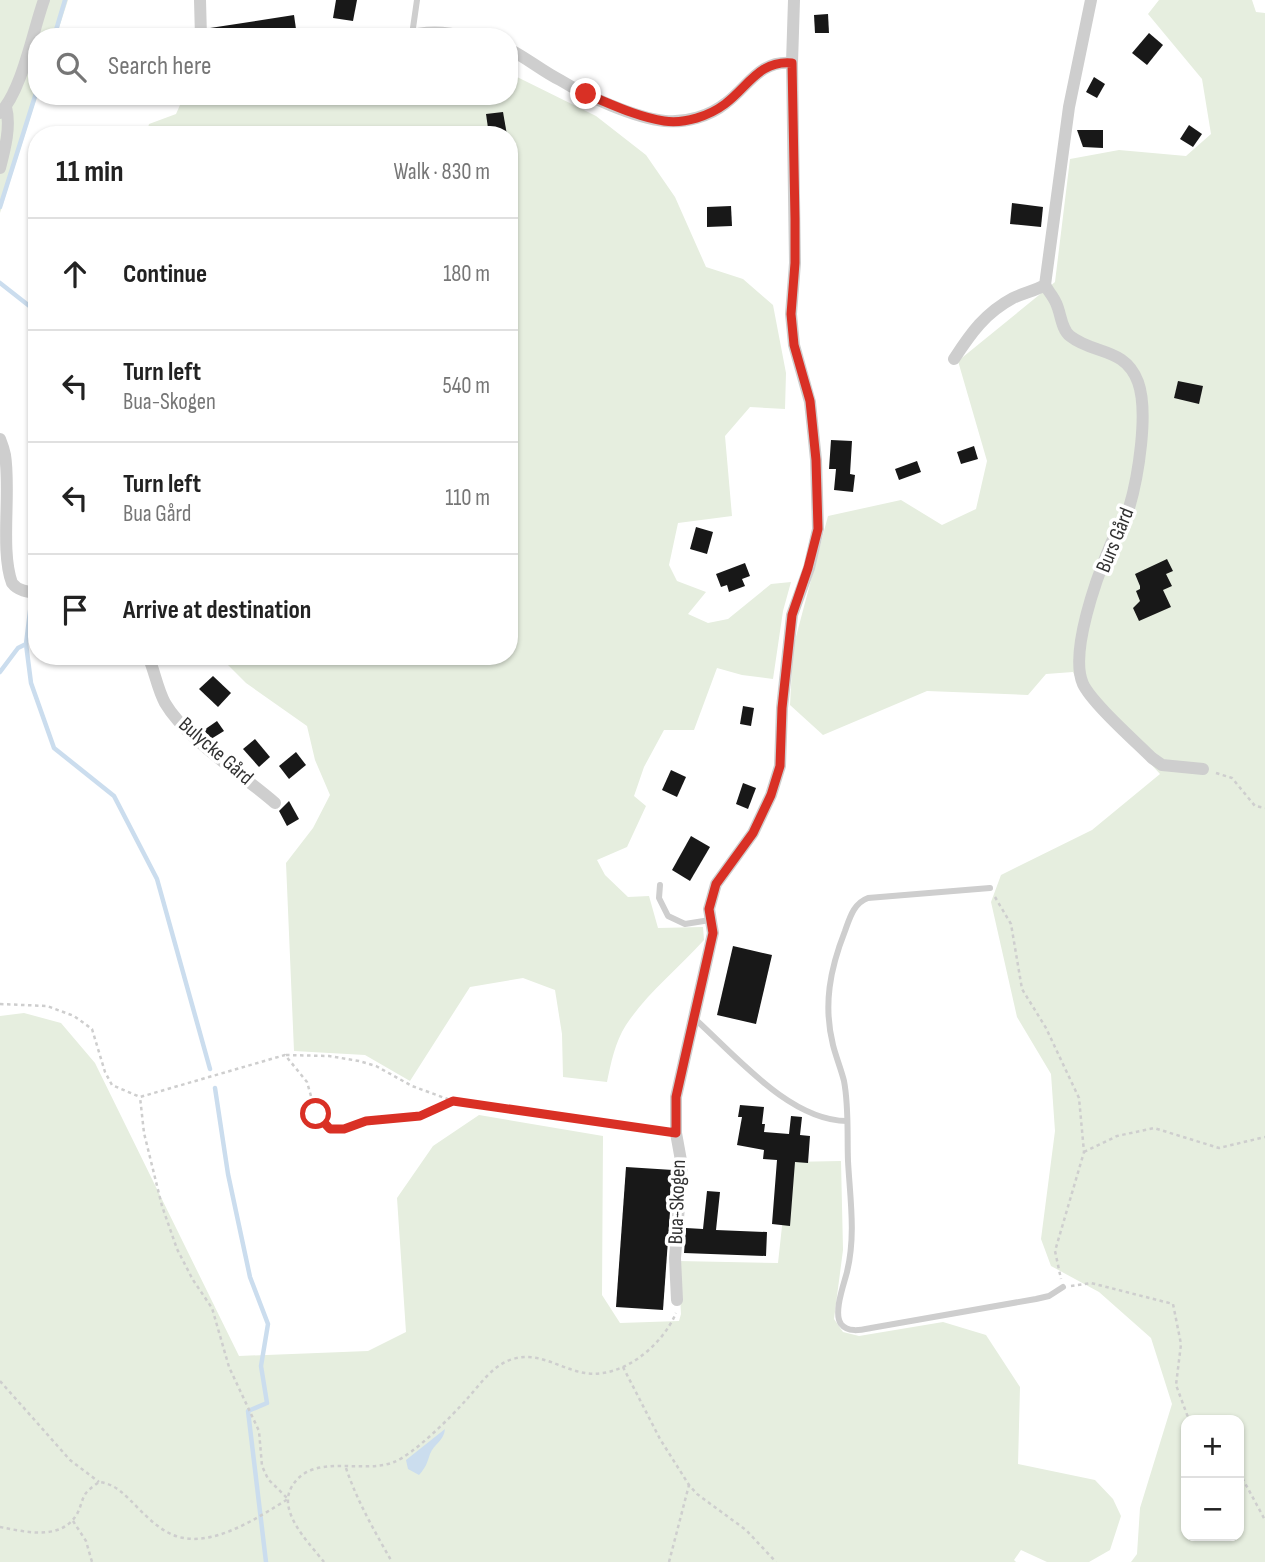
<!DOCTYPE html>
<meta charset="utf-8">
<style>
body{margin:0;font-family:"Sofia Sans Condensed",sans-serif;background:#f2f2f2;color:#222}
.controls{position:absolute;right:21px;bottom:21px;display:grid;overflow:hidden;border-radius:14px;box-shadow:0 2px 5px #0004}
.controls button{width:63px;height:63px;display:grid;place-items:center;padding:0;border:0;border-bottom:2px solid #e0e0e0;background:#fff;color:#222;font:35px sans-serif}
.stop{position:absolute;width:21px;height:21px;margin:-16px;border:5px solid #d93025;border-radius:50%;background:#fff}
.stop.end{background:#d93025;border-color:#fff;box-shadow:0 2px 7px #0008}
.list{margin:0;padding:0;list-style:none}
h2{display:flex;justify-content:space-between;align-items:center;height:91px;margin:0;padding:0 28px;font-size:30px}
h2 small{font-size:23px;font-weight:400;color:#767676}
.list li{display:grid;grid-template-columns:46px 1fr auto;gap:21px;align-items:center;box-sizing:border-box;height:112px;padding:0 28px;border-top:2px solid #e0e0e0}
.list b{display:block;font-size:26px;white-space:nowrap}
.list p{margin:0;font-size:23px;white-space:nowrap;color:#767676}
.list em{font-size:23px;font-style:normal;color:#767676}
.icon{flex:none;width:38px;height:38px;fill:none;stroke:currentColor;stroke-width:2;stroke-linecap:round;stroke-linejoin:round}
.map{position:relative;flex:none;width:1265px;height:1562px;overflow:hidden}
.search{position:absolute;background:#fff;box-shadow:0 2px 5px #0004;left:28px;top:28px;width:490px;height:77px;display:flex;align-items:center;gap:18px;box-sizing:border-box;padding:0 24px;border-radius:28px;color:#767676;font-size:26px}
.panel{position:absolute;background:#fff;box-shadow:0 2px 5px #0004;left:28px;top:126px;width:490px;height:539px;border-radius:28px}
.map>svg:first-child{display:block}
.green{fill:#e6eedf;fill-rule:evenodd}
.water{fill:#cbddee}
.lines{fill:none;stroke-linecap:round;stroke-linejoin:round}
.stream{stroke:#cbddee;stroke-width:4.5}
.building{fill:#181818}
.path{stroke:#cecece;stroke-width:2.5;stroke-dasharray:3.5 3.5;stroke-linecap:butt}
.lane{stroke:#cecece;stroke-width:6}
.street{stroke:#cecece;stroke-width:12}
.route{stroke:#d93025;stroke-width:9}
.labels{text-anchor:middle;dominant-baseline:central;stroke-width:7;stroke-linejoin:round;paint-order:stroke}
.street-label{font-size:21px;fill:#313131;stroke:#fff}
</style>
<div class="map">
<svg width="1265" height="1562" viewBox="0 0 1265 1562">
<rect width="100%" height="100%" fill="#fff"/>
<g class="green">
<polygon points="0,0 68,0 56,37 37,37 37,96 0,213"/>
<path d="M 1159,0 L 1252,0 L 1256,12 L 1265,13 L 1265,1562 L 1131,1562 L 1137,1554 L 1140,1508 L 1172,1404 L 1151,1338 L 1099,1292 L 1051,1266 L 1041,1239 L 1055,1131 L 1051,1074 L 1017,1017 L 991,902 L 1001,875 L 1092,830 L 1160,774 L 1080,687 L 1073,672 L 1046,674 L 1028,695 L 927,691 L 823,735 L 790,705 L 793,648 L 828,516 L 901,500 L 942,525 L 976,509 L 987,461 L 958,361 L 1055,282 L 1070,159 L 1119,150 L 1186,156 L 1211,134 L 1202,79 L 1148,14 ZM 1186,1420 L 1239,1420 L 1239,1536 L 1186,1536 Z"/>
<path d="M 509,73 L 596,116 L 646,155 L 675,197 L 706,267 L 743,279 L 773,305 L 786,373 L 785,409 L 750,407 L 725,436 L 732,516 L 678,523 L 669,565 L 677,581 L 706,592 L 688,614 L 708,623 L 728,619 L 771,584 L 791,582 L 783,611 L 773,679 L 742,675 L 717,668 L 694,730 L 664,730 L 644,767 L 634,796 L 646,806 L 627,847 L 597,860 L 605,875 L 628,897 L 649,896 L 658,928 L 703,927 L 704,940 C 679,968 647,993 626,1025 C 615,1042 611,1063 607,1082 L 563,1077 L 562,1034 L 555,990 L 523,978 L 470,987 L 410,1081 L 365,1055 L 294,1051 L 286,863 L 313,828 L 330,795 L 315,760 L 307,726 L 246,683 L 219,656 L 509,656 L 509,135 L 146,135 L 149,124 L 176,114 L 184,96 L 509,96 Z"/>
<polygon points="24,1013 61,1023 95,1063 239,1356 368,1351 406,1332 397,1198 433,1146 479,1115 603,1136 602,1295 620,1323 679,1321 681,1314 678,1261 778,1263 789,1162 841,1161 843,1250 834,1319 843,1332 859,1336 943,1322 986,1335 1020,1387 1018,1464 1095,1480 1113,1499 1121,1516 1110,1550 1089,1562 1047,1562 1021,1550 1014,1560 1016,1562 0,1562 0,1016"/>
</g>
<path class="water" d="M 445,1429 C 444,1441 434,1444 430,1454 C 427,1463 426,1467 419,1475 L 408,1469 L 406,1460 Z"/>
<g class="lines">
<g class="stream">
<polyline points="54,37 65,0"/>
<polyline points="0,207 37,90"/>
<polyline points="0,283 37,312"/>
<polyline points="33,583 37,570"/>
<polyline points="26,644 31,683 54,748 114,796 157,879 210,1069"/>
<polyline points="0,672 18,648 26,644 32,595"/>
<polyline points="215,1088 228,1174 250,1277 268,1324 261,1366 267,1403 248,1411 266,1562"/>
</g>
</g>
<g class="building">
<polygon points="336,0 357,0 353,21 333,18"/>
<polygon points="828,14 829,33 815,33 814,15"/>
<polygon points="294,15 296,29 291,31 256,37 210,37 210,28"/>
<polygon points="1149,33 1163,45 1147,65 1132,53"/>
<polygon points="1094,77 1105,84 1097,98 1086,92"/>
<polygon points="503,112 507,135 489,135 486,114"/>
<polygon points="1189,125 1202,134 1193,147 1180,139"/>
<polygon points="1077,130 1103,130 1103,148 1083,147"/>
<polygon points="1012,203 1043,207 1041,227 1010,224"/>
<polygon points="731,206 732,226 707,227 707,207"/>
<polygon points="1178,381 1203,386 1199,404 1174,398"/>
<polygon points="831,440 852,441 850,474 855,475 853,492 834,490 836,469 829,469"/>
<polygon points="974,446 978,459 961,464 957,452"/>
<polygon points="917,461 921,472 899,480 895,469"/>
<polygon points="696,527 713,532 707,554 690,549"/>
<polygon points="1167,559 1173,571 1166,574 1172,586 1163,590 1171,607 1139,621 1133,608 1140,601 1136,591 1140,589 1140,586 1135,574"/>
<polygon points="745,563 750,576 742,579 745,586 729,592 727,585 721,587 716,574"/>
<polygon points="213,676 231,693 218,707 199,689"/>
<polygon points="743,706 754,708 751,726 740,724"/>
<polygon points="217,721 224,731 211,739 204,730"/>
<polygon points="255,739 270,757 259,767 243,749"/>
<polygon points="296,752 306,765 289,779 279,766"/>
<polygon points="671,770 686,777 677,797 662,790"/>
<polygon points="743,783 756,788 748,809 736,804"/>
<polygon points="289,801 299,819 287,826 279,811"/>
<polygon points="691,836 710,847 690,881 672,870"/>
<polygon points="733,946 772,955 756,1024 717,1015"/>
<polygon points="740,1105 764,1107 762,1124 765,1124 764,1132 789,1134 791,1116 802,1117 800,1135 810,1136 808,1163 795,1162 790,1226 772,1224 777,1160 763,1159 764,1150 737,1145 742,1117 738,1117"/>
<polygon points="626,1167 673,1170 663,1310 616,1307"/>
<polygon points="707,1191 720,1192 716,1230 767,1232 766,1256 684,1253 686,1228 703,1229"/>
</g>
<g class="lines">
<g class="path">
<polyline points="1216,773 1232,778 1255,806 1265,808"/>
<polyline points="995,897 1011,924 1022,989 1046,1028 1079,1098 1084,1152 1055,1251 1061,1279"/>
<polyline points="0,1004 47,1006 74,1016 92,1029 105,1072 112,1085 140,1097 285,1055 307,1082 316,1114 330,1129 344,1129 366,1121 420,1116 453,1101 662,1131"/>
<polyline points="286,1055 329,1056 359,1061 376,1066 412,1086 453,1101"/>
<polyline points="1084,1152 1117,1136 1154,1128 1219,1148 1265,1137"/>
<polyline points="1071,1286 1091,1283 1173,1304 1181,1344 1176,1385 1189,1420"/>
<polyline points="623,1367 660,1439 689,1485 697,1494 746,1530 776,1562"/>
<polyline points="0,1381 70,1460 99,1482"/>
<path d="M 346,1468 C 357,1501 375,1532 392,1562"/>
<polyline points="1239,1472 1265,1520"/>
<polyline points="73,1521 86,1541 92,1562"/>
<path d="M 0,1527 C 26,1532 61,1541 77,1514 C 81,1507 82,1498 86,1493 C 89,1489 95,1485 99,1482 C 116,1484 125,1495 138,1508 C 147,1517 156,1526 167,1532 C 205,1554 257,1518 288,1499 L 268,1479 L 262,1466 L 259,1431 L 229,1367 L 212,1308 L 193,1280 L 177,1249 L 162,1206 L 144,1133 L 140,1097"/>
<path d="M 324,1562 C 310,1544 278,1513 291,1488 C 311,1451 362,1475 394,1462 C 413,1455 452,1416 466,1400 C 480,1385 492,1365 513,1359 C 539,1351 560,1369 585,1373 C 622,1379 662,1346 676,1313"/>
<polyline points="669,1562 689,1485"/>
</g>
<g class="lane">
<polyline points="412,35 417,0"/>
<polyline points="660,885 659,898 668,916 685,924 710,920"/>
<path d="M 990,888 L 868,898 C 854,903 850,917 845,931 C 830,969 823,1005 833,1045 C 836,1057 841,1069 844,1081 C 849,1107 847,1134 848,1161 C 850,1198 856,1235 847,1272 C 844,1284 833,1313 841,1324 C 848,1333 861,1330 871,1328 L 1036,1299 L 1049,1296 L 1063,1287"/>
<path d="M 695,1019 C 735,1055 790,1121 847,1121"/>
</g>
<g class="street">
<polyline points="200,0 201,37"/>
<polyline points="297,37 332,37"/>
<path d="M 406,37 C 426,30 448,32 468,37"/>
<path d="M 509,49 C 527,58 542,71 560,80 C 586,96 635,118 665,121 C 686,123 710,116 726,103 C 749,86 759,60 792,63"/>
<path d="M 0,113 C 22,91 33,30 44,0"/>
<path d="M 0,168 C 5,149 11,126 6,107"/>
<path d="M 1045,285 C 1048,291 1053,296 1056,303 C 1061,313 1061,329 1070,336 C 1094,355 1125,347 1138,382 C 1149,412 1138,478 1129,508 C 1125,521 1115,533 1110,546 C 1097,577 1069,653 1083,684 C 1092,703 1135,741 1152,758 L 1162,765 L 1203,769"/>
<path d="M 954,359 C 971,333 985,313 1013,298 C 1023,293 1035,291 1045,285 L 1069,107 L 1091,0"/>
<path d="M 0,439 C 2,444 4,450 5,455 C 11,491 0,551 12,583 C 18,591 28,592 37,593"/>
<path d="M 148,656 C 155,672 157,688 165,703 C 186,739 243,775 275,803"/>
<polyline points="677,1300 675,1258 682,1166 676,1133 676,1097 713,933 709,909 716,884 753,833 771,795 780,766 782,708 792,615 809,568 818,529 816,460 810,402 794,345 791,314 795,263 792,63 794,0"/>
</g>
</g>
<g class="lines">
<path class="route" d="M 316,1114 L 330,1129 L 344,1129 L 366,1121 L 420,1116 L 453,1101 L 676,1133 L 676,1097 L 713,933 L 709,909 L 716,884 L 753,833 L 771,795 L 780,766 L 782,708 L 792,615 L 808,568 L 818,529 L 816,460 L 810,401 L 794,345 L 791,314 L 795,263 L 795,219 L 792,63 C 759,60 748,87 725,104 C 709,116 685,124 664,121 C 637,117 611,104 586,94"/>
</g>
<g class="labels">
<g class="street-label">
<text transform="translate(1115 540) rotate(-68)">Burs Gård</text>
<text transform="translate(216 751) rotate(41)">Bulycke Gård</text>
<text transform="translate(677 1202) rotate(-88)">Bua-Skogen</text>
</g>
</g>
</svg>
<div class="controls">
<button>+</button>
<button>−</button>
</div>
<div class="stop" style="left:316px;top:1114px"></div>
<div class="stop end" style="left:586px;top:94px"></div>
<div class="search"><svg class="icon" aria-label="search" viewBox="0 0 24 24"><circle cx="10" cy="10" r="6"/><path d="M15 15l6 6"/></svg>Search here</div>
<section class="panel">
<h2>11 min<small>Walk · 830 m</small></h2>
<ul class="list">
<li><svg class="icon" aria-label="ahead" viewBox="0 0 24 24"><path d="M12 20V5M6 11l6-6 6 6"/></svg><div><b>Continue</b></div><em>180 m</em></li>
<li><svg class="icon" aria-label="left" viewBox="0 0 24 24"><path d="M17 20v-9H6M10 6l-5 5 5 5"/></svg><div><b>Turn left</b><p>Bua-Skogen</p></div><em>540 m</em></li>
<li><svg class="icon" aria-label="left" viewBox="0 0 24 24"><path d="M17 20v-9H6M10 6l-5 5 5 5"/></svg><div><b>Turn left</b><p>Bua Gård</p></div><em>110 m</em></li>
<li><svg class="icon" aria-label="arrive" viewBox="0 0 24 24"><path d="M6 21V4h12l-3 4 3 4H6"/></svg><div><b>Arrive at destination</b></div></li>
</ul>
</section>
</div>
